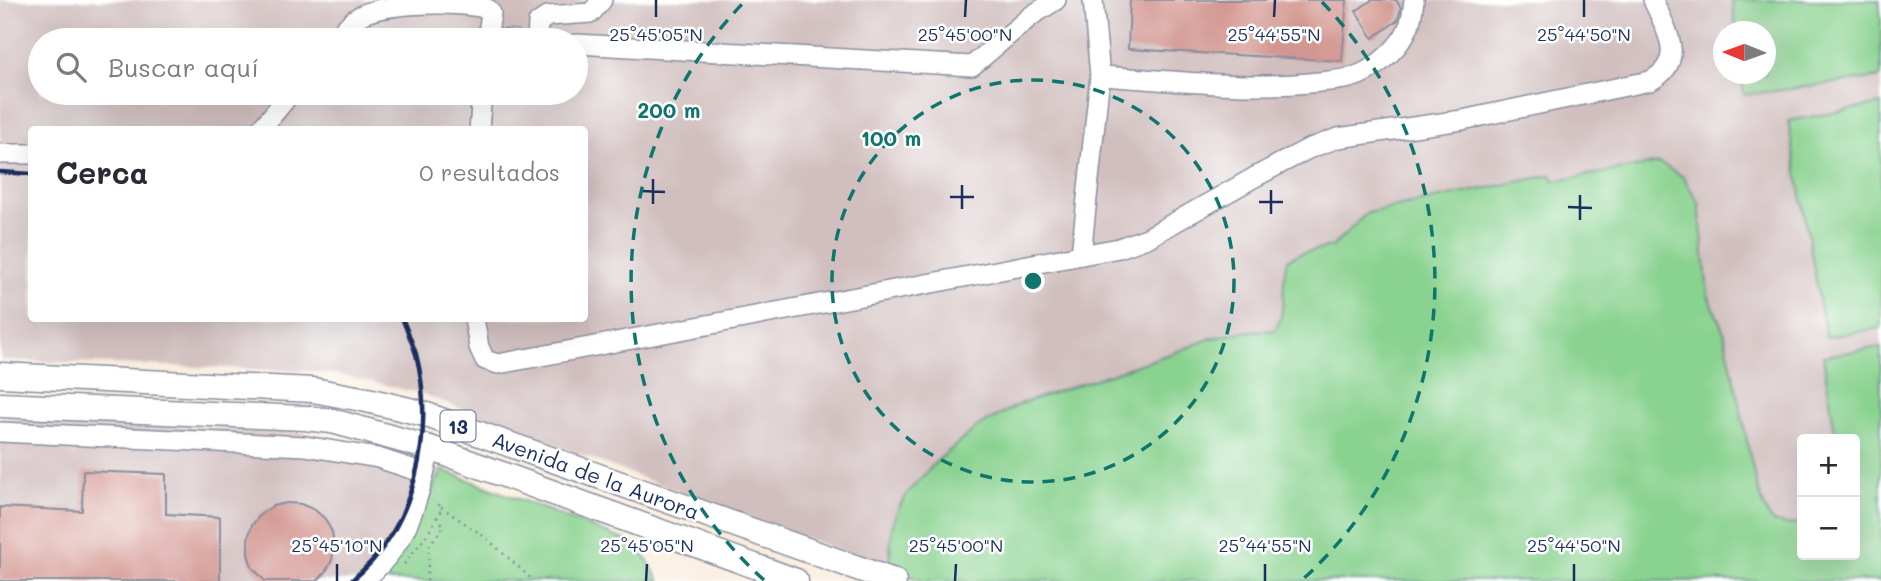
<!DOCTYPE html>
<html lang="es">
<meta charset="utf-8">
<style>
body{margin:0;font-family:Mali,sans-serif;background:#f7f7f7;color:#2b2b33}
.controls{position:absolute;right:21px;bottom:21px;display:grid;overflow:hidden;border-radius:7px;box-shadow:0 7px 28px #0002}
.controls button{width:63px;height:63px;display:grid;place-items:center;padding:0;border:0;border-bottom:2px solid #e1e1e2;background:#fff;color:#2b2b33;font:35px sans-serif}
.compass{position:absolute;left:1713px;top:21px;width:63px;height:63px;border-radius:50%;background:#fff;box-shadow:0 7px 28px #0002;rotate:271deg}
.list{margin:0;padding:0;list-style:none}
h2{display:flex;justify-content:space-between;align-items:center;height:91px;margin:0;padding:0 28px;font-size:30px}
h2 small{font-size:23px;font-weight:400;color:#7c7c81}
.icon{flex:none;width:38px;height:38px;fill:none;stroke:currentColor;stroke-width:2;stroke-linecap:round;stroke-linejoin:round}
.map{position:relative;flex:none;width:1881px;height:581px;overflow:hidden}
.search{position:absolute;background:#fff;box-shadow:0 7px 28px #0002;left:28px;top:28px;width:560px;height:77px;display:flex;align-items:center;gap:18px;box-sizing:border-box;padding:0 24px;border-radius:38px;color:#7c7c81;font-size:26px}
.panel{position:absolute;background:#fff;box-shadow:0 7px 28px #0002;left:28px;top:126px;width:560px;height:196px;border-radius:7px}
.map>svg:first-child{display:block}
.industrial{fill:#d1bfbf;fill-rule:evenodd}
.green{fill:#89d28f;stroke:#528076;stroke-width:2}
.building{fill:#d39690}
.lines{fill:none;stroke-linecap:round;stroke-linejoin:round}
.minor-casing{stroke:#8a8e9e;stroke-width:22}
.major-casing{stroke:#8a8e9e;stroke-width:27}
.path{stroke:#8a8e9e;stroke-width:2.5;stroke-dasharray:2 5;stroke-linecap:butt}
.minor{stroke:#fff;stroke-width:19}
.major{stroke:#fff;stroke-width:24}
.rail{stroke:#1b2f5e;stroke-width:4.5}
.ticks{fill:none;stroke:#1b2f5e;stroke-width:2.5}
.ring{fill:none;stroke:#0f766e;stroke-width:3.5;stroke-dasharray:12 9}
.labels{text-anchor:middle;dominant-baseline:central;stroke-width:5;stroke-linejoin:round;paint-order:stroke}
.shield{fill:#fff;stroke:#5f6d8e;stroke-width:2}
.shield-label{font-size:19px;font-weight:bold;fill:#1b2f5e}
.street-label{font-size:21px;fill:#1b2f5e;stroke:#fff}
.ticks-label{font-size:18px;text-anchor:middle;fill:#1b2f5e;stroke:#fff;stroke-width:5;stroke-linejoin:round;paint-order:stroke}
.centre{fill:#0f766e;stroke:#fff;stroke-width:3.5}
.ring-label{font-size:21px;text-anchor:middle;font-weight:bold;fill:#0f766e;stroke:#fff;stroke-width:5;stroke-linejoin:round;paint-order:stroke}
</style>
<div class="map">
<svg width="1881" height="581" viewBox="0 0 1881 581">
<rect width="100%" height="100%" fill="#fff"/>
<filter id="ink" filterUnits="userSpaceOnUse"><feTurbulence type="fractalNoise" baseFrequency=".0143" numOctaves="2"/><feDisplacementMap in="SourceGraphic" scale="14" xChannelSelector="R" yChannelSelector="G"/><feConvolveMatrix kernelMatrix="1 2 1 2 8 2 1 2 1" color-interpolation-filters="sRGB"/></filter>
<filter id="wash" filterUnits="userSpaceOnUse"><feTurbulence type="fractalNoise" baseFrequency=".00686" numOctaves="4" result="noise"/><feDisplacementMap in="SourceGraphic" scale="28" xChannelSelector="R" yChannelSelector="G"/><feGaussianBlur stdDeviation="1.57" result="paint"/><feColorMatrix in="noise" values="0 0 0 0 0 0 0 0 0 0 0 0 0 0 0 0 0 1.4 0 .05"/><feComposite in="paint" operator="in"/></filter>
<g filter="url(#wash)">
<rect width="100%" height="100%" fill="#f9eddd"/>
<g class="industrial">
<path d="M 0,0 L 1881,0 L 1881,581 L 923,581 L 647,480 L 423,394 L 347,376 L 310,371 L 0,360 ZM 1724,32 L 1766,32 L 1766,74 L 1724,74 ZM 40,40 L 576,40 L 576,93 L 40,93 ZM 32,130 L 584,130 L 584,318 L 32,318 ZM 1802,439 L 1855,439 L 1855,555 L 1802,555 Z"/>
<polygon points="0,417 285,430 355,442 443,470 411,531 372,581 0,581"/>
</g>
<g class="green">
<polygon points="1732,0 1879,0 1881,18 1881,77 1744,95 1741,74 1766,74 1766,32 1736,31"/>
<polygon points="1881,104 1881,328 1826,337 1788,121"/>
<path d="M 1659,163 L 1682,176 L 1699,203 L 1708,295 L 1724,332 L 1755,479 L 1765,509 L 1773,522 L 1786,525 L 1802,523 L 1802,555 L 1855,555 L 1855,439 L 1836,439 L 1823,356 L 1881,347 L 1881,581 L 923,581 L 888,569 L 893,523 L 899,507 L 910,490 L 936,462 L 977,427 L 1020,404 L 1176,352 L 1212,338 L 1250,331 L 1275,330 C 1288,310 1280,283 1287,260 L 1301,253 L 1332,247 L 1367,213 L 1551,175 L 1554,181 Z"/>
<polygon points="443,470 638,545 660,581 372,581 411,531"/>
</g>
<g id="blocks">
<g class="building">
<polygon points="1130,0 1347,0 1342,61 1128,49"/>
<polygon points="1372,0 1396,0 1401,8 1398,20 1373,38 1356,11"/>
<polygon points="83,471 166,474 166,514 220,517 220,581 0,581 0,507 82,511"/>
<polygon points="287,503 301,504 315,510 325,519 332,532 334,546 332,560 325,573 317,581 265,581 252,567 248,554 248,539 252,525 261,514 273,506"/>
</g>
</g>
</g>
<g filter="url(#ink)">
<use href="#blocks" fill-opacity="0" stroke="#8a8e9e" stroke-width="2"/>
<g class="lines">
<defs>
<g id="minor">
<polyline points="1093,0 1100,76"/>
<polyline points="487,39 514,40"/>
<path d="M 335,40 C 342,32 349,22 358,17 C 381,2 462,1 488,9 L 491,13 L 487,40"/>
<polyline points="537,40 538,23 548,16 591,13 602,0"/>
<polyline points="576,44 972,66 1031,16 1056,0"/>
<polyline points="260,130 291,93"/>
<polyline points="479,130 482,93"/>
<polyline points="0,154 32,154"/>
<path d="M 1081,255 L 1100,76 C 1172,80 1247,90 1319,82 C 1332,81 1348,80 1361,74 C 1379,66 1402,45 1409,26 C 1412,18 1413,9 1414,0"/>
<path d="M 474,318 L 479,347 L 485,360 L 498,364 L 1119,248 L 1147,238 L 1255,177 L 1308,149 L 1338,138 L 1462,120 L 1650,81 C 1688,61 1666,30 1653,0"/>
<polyline points="0,432 305,446 378,458 424,473"/>
<path d="M 363,581 C 404,547 415,512 427,462"/>
</g>
<g id="major">
<polyline points="0,375 313,390 367,400 421,413 894,581"/>
<polyline points="0,405 305,418 332,421 430,448 796,581"/>
</g>
</defs>
<use href="#minor" class="minor-casing"/>
<use href="#major" class="major-casing"/>
<g class="path">
<polyline points="441,507 485,537 534,581"/>
<polyline points="404,564 427,535 441,510 439,505 435,501"/>
<polyline points="427,581 429,546 444,526 437,517"/>
</g>
<use href="#minor" class="minor"/>
<use href="#major" class="major"/>
<g class="rail">
<polyline points="0,172 32,174"/>
<path d="M 351,581 C 415,531 436,431 416,354 C 412,342 407,330 402,318"/>
</g>
</g>
</g>
<path class="ticks" d="M 656,17 L 656,0M 965,17 L 966,0M 1274,17 L 1275,0M 1584,17 L 1584,0M 641,191 L 665,192M 950,197 L 974,197M 1259,202 L 1283,202M 653,204 L 653,179M 1568,207 L 1592,208M 962,209 L 962,185M 1271,214 L 1271,190M 1580,220 L 1580,195M 337,581 L 337,564M 646,581 L 647,564M 955,581 L 956,564M 1265,581 L 1265,564M 1574,581 L 1574,564"/>
<g class="ring">
<circle cx="1033" cy="281" r="201"/>
<path d="M764 580A402 402 0 0 1 744 2M1322 2A402 402 0 0 1 1302 580"/>
</g>
<g class="labels">
<rect class="shield" x="440.5" y="410.5" width="35" height="31" rx="5"/>
<g class="shield-label">
<text x="458" y="426">13</text>
</g>
<g class="street-label">
<text transform="translate(596 475) rotate(20)">Avenida de la Aurora</text>
</g>
</g>
<g class="ticks-label">
<text x="656" y="41">25°45'05"N</text>
<text x="965" y="41">25°45'00"N</text>
<text x="1274" y="41">25°44'55"N</text>
<text x="1584" y="41">25°44'50"N</text>
<text x="337" y="552">25°45'10"N</text>
<text x="647" y="552">25°45'05"N</text>
<text x="956" y="552">25°45'00"N</text>
<text x="1265" y="552">25°44'55"N</text>
<text x="1574" y="552">25°44'50"N</text>
</g>
<circle cx="1033" cy="281" r="10" class="centre"/>
<g class="ring-label">
<text x="669" y="118">200 m</text>
<text x="891" y="146">100 m</text>
</g>
</svg>
<div class="controls">
<button>+</button>
<button>−</button>
</div>
<svg class="compass" viewBox="-18 -18 36 36"><path d="M0-13l5 13h-10z" fill="#e53935"/><path d="M0 13l5-13h-10z" fill="#7c7c81"/></svg>
<div class="search"><svg class="icon" aria-label="search" viewBox="0 0 24 24"><circle cx="10" cy="10" r="6"/><path d="M15 15l6 6"/></svg>Buscar aquí</div>
<section class="panel">
<h2>Cerca<small>0 resultados</small></h2>
<ul class="list">
</ul>
</section>
</div>
